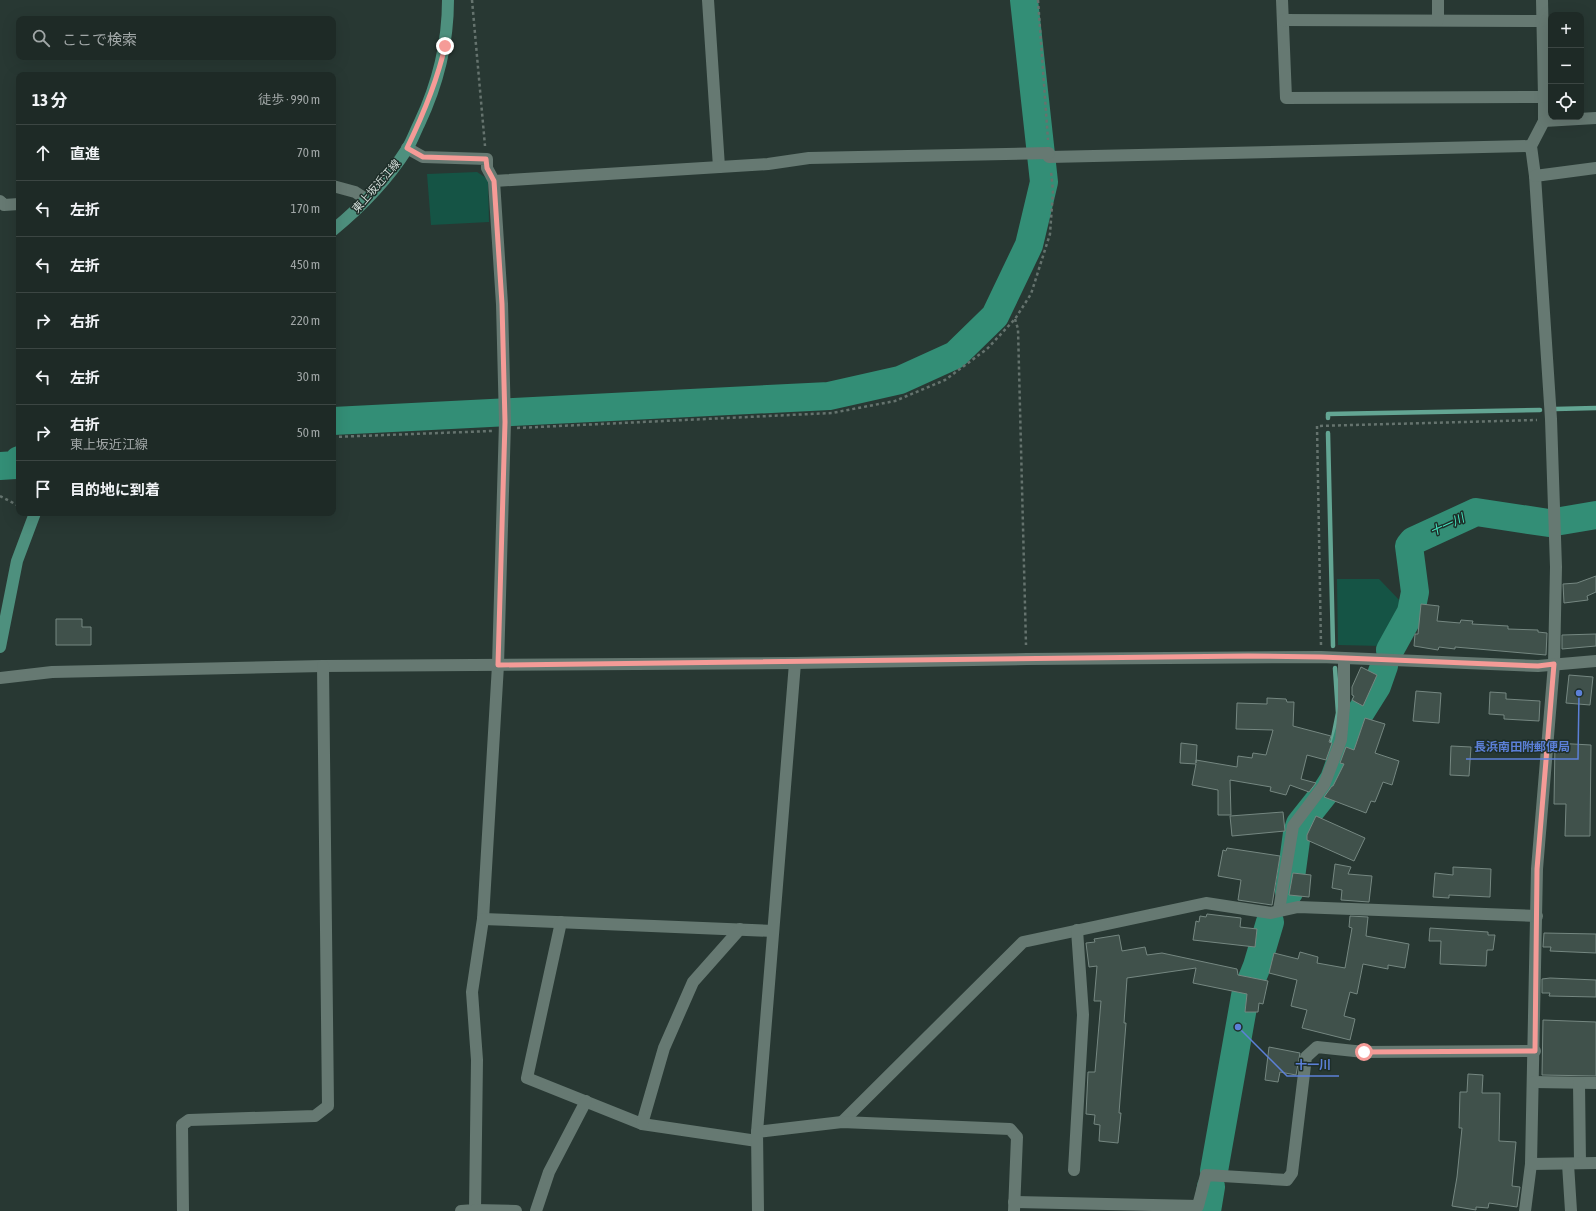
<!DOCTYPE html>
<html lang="ja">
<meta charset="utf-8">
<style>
body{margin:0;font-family:"Asap Condensed","Noto Sans JP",sans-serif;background:#2b3632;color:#f1f3f6}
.controls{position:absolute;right:12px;top:12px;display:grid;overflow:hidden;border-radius:8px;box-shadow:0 4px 16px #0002}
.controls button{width:36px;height:36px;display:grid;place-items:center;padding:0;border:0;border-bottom:1px solid #3c4643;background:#1e2a26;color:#f1f3f6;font:20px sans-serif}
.stop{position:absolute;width:12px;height:12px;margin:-9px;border:3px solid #f59b97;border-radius:50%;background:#fff}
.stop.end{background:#f59b97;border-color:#fff;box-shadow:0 1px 4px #0008}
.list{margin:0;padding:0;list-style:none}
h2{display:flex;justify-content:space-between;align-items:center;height:52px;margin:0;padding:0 16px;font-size:17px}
h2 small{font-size:13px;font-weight:400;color:#a1a7a7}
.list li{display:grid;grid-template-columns:26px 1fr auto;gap:12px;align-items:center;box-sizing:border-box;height:56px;padding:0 16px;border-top:1px solid #3c4643}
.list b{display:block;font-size:15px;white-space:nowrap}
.list p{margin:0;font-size:13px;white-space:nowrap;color:#a1a7a7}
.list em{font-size:13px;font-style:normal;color:#a1a7a7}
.icon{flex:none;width:22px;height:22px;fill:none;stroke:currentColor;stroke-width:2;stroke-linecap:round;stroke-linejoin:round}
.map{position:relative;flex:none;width:1596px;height:1211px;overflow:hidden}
.search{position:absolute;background:#1e2a26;box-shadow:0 4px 16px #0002;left:16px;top:16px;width:320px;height:44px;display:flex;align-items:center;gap:10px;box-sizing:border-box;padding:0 14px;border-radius:8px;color:#a1a7a7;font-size:15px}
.panel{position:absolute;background:#1e2a26;box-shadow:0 4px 16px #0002;left:16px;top:72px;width:320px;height:444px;border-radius:8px}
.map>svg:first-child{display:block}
.green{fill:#155445}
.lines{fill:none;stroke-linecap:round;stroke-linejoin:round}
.stream{stroke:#63a593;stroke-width:4.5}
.river{stroke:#338e76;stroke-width:28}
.building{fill:#40514b;stroke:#758781}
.path{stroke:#65736e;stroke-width:2.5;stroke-dasharray:3 3;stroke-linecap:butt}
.minor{stroke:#667972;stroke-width:12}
.major{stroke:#4e907e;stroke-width:12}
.route{stroke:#f59b97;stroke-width:5}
.labels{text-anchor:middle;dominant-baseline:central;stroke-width:3;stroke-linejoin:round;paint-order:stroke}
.street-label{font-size:11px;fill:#d2dcd8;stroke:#1e2e29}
.water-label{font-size:12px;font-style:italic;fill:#45ebc4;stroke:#1e2e29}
.leader{fill:none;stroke:#5c80d8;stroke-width:1.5}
.callout-dot{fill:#5c80d8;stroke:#1e2e29;stroke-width:1.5}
.callout-label{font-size:12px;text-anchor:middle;font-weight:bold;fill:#5c80d8;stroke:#1e2e29;stroke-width:3;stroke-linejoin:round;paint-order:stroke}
</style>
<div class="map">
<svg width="1596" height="1211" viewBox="0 0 1596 1211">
<rect width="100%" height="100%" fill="#283833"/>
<g class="green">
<polygon points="477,172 488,179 489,222 431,225 427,174"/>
<polygon points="1337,579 1379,579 1404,605 1383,646 1338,645"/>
</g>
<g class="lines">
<g class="stream">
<polyline points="1555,409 1596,408"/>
<polyline points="1328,418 1328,414 1540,410"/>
<polyline points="1328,433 1333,646"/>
<polyline points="1331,748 1338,713 1335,668"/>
</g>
<g class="river">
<polyline points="333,421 829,396 900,380 955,355 995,316 1029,245 1044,182 1024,0"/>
<polyline points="0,466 16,465 19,460"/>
<polyline points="1390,650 1411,612 1415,592 1409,546 1413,541 1476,512 1549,523 1596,515"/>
<polyline points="1289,892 1297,833 1300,824 1327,790 1334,779 1342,757 1350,729 1377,686 1384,666"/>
<polyline points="1214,1171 1245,996 1257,966 1270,922"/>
<polyline points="1207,1211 1211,1187"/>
</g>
</g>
<g class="building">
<polygon points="1596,576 1596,592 1587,596 1588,600 1564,603 1563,584 1577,583"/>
<polygon points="1421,604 1439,606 1437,621 1460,623 1461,620 1473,621 1472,624 1508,626 1508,629 1538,630 1538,632 1547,633 1546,655 1455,647 1455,649 1439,647 1438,650 1414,646 1415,634 1418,634"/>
<polygon points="56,619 82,619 82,627 91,627 91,645 56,645"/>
<polygon points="1596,634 1596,646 1562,649 1562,635"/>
<polygon points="1361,667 1377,675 1363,706 1352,700 1354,696 1352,695 1352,687"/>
<polygon points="1569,675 1593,677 1590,705 1566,703"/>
<polygon points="1416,691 1441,693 1439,723 1413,721"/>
<polygon points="1490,692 1506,693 1506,699 1540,701 1539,721 1504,719 1504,715 1489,714"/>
<polygon points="1267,698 1286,699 1287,702 1294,702 1293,726 1331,736 1329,742 1332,743 1326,760 1307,755 1301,779 1316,783 1309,792 1290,785 1286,795 1270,791 1271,787 1230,780 1231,815 1218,815 1218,790 1192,785 1196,764 1180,763 1181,743 1197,745 1196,763 1196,760 1237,767 1238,756 1252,758 1253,753 1266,755 1273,730 1236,729 1237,703 1267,704"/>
<polygon points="1365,718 1385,724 1375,753 1399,761 1392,785 1383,782 1375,802 1371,801 1366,813 1324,797 1332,786 1333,786 1344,764 1340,763 1346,747 1354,750"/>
<polygon points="1555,743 1591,745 1590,836 1565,836 1566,804 1554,804"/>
<polygon points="1451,746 1471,747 1469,776 1450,775"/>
<polygon points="1283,812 1285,831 1232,836 1230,816"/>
<polygon points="1316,816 1365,838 1354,861 1307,840 1307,835"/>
<polygon points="1227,848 1280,856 1272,905 1238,900 1241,880 1218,876 1223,850 1226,851"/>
<polygon points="1335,864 1351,867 1348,874 1372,876 1369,902 1341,900 1342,890 1332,888"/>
<polygon points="1453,867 1491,869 1490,897 1449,895 1449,898 1433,897 1435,873 1453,875"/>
<polygon points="1293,873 1311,875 1309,897 1289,895"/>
<polygon points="1207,914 1241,918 1240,927 1257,929 1255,947 1193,940 1196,921 1199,922 1200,916 1206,917"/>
<polygon points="1350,916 1368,917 1366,936 1409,944 1405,968 1388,965 1388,969 1363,964 1357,994 1350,992 1344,1016 1355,1019 1350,1040 1302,1028 1307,1010 1291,1006 1297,980 1269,973 1274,953 1298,959 1300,952 1318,957 1317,963 1345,968 1352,928 1349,927"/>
<polygon points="1430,928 1488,932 1488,935 1495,935 1493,950 1487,950 1486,966 1440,964 1441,941 1429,941"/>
<polygon points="1544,933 1596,934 1596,953 1550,951 1551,947 1543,947"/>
<polygon points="1119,935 1122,951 1145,947 1147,955 1162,953 1237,969 1238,975 1268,981 1263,1004 1259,1003 1258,1012 1245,1012 1247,994 1193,983 1196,968 1127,978 1124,1023 1126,1023 1119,1113 1121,1113 1118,1143 1099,1141 1100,1125 1094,1124 1095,1115 1086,1114 1088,1072 1095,1072 1101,1001 1094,1001 1097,966 1089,967 1086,943 1095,942 1094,939"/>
<polygon points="1550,978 1596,980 1596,997 1549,996 1550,993 1542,993 1542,979"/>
<polygon points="1543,1020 1596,1022 1596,1076 1542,1075"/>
<polygon points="1269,1047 1300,1053 1296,1075 1280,1072 1278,1082 1265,1080"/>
<polygon points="1468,1074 1483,1075 1482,1093 1500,1093 1499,1141 1516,1142 1512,1186 1520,1187 1517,1207 1489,1203 1488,1208 1476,1207 1476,1210 1452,1206 1457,1177 1462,1128 1459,1128 1460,1092 1467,1092"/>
</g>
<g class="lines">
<g class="path">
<polyline points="472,0 485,146"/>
<polyline points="1038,0 1048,140"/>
<polyline points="1015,319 1018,329 1026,645"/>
<polyline points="517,428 832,413 895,401 945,380 987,349 1015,319 1031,294 1050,234 1053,191 1051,171"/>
<polyline points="333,437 492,431"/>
<polyline points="0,496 19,506"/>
<polyline points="1321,645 1317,426 1537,420"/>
</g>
<g class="minor">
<polyline points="708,0 719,167"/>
<polyline points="1282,0 1286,98 1544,97 1544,121 1531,146 1535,176 1551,419 1556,567 1554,664 1537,869 1531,1164 1525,1211"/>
<polyline points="1542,0 1544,97"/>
<polyline points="1283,20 1542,21"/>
<polyline points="1438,20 1438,0"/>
<polyline points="1544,121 1596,118"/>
<polyline points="407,148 423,157 487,159 487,168 494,181 502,304 505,422 498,665 483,919 472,992 477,1060 475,1210 461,1211"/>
<polyline points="1049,157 1531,146"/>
<polyline points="1535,176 1596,168"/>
<polyline points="494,181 768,164 809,158 1049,153"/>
<polyline points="333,186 355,192 366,199"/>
<polyline points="0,201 4,205 19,204"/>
<polyline points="0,678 52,672 323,666 795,663 1027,659 1321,657 1538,666 1596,661"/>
<polyline points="1279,910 1293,826 1324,785 1341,740 1344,707 1344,658"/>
<polyline points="483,919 773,931"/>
<polyline points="561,922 527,1078 642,1124 757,1141"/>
<polyline points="1534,1082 1596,1083"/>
<polyline points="1579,1083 1580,1163"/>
<polyline points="842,1122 1023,942 1206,903 1271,913 1298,907 1537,916"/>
<polyline points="642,1124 664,1048 693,982 740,929"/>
<polyline points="757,1132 795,663"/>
<polyline points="1531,1164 1596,1163"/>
<polyline points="1568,1164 1571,1211"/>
<polyline points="1074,1170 1083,1015 1077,930"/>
<polyline points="1014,1202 1198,1206 1206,1175 1287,1180 1292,1173 1306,1057 1317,1047 1364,1052 1535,1051"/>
<polyline points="475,1210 516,1211"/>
<polyline points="183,1211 182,1125 189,1120 315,1116 328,1106 323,666"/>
<polyline points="536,1211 549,1172 586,1101"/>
<polyline points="758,1211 757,1132 842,1122 1010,1129 1017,1137 1014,1211"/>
</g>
<g class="major">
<path d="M 333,230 C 361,207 388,179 407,149 C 412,141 415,132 419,124 C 438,84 448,44 448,0"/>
<polyline points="0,647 17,561 35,513"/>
</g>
</g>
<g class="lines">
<path class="route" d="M 445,46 C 437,82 423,115 407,148 L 423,157 L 486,159 L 487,168 L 494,181 L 502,304 L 505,422 L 498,665 L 1248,656 L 1321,657 L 1538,666 L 1554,664 L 1537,869 L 1535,1051 L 1364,1052"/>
</g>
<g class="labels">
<g class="street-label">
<text transform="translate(376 186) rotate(-49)">東上坂近江線</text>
</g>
<g class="water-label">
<text transform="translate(1447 525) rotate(-25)">十一川</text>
</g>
</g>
<path class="leader" d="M1579 693L1578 759H1466M1238 1027L1287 1076H1339"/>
<g class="callout-dot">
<circle cx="1579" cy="693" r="4"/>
<circle cx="1238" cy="1027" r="4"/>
</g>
<g class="callout-label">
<text x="1522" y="751">長浜南田附郵便局</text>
<text x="1313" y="1069">十一川</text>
</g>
</svg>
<div class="controls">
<button>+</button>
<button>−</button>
<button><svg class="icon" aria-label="locate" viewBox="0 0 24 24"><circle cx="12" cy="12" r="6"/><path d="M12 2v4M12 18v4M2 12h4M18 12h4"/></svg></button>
</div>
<div class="stop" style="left:1364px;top:1052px"></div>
<div class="stop end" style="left:445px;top:46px"></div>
<div class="search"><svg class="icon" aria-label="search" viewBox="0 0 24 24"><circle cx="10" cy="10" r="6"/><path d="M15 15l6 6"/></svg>ここで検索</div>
<section class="panel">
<h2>13 分<small>徒歩 · 990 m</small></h2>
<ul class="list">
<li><svg class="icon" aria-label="ahead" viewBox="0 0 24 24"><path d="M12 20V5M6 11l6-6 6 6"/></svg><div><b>直進</b></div><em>70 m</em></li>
<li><svg class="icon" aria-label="left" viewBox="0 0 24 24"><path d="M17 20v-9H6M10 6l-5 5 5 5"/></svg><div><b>左折</b></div><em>170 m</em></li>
<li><svg class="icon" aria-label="left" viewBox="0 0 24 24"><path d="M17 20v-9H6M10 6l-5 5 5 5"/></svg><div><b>左折</b></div><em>450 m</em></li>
<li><svg class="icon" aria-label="right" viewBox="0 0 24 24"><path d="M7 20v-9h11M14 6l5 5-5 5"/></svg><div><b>右折</b></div><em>220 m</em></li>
<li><svg class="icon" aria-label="left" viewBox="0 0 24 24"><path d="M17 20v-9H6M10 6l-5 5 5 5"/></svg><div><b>左折</b></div><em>30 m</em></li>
<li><svg class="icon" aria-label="right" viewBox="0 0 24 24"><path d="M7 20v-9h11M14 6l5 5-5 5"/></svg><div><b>右折</b><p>東上坂近江線</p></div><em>50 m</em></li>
<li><svg class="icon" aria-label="arrive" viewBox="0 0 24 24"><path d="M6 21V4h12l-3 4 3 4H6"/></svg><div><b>目的地に到着</b></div></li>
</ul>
</section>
</div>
